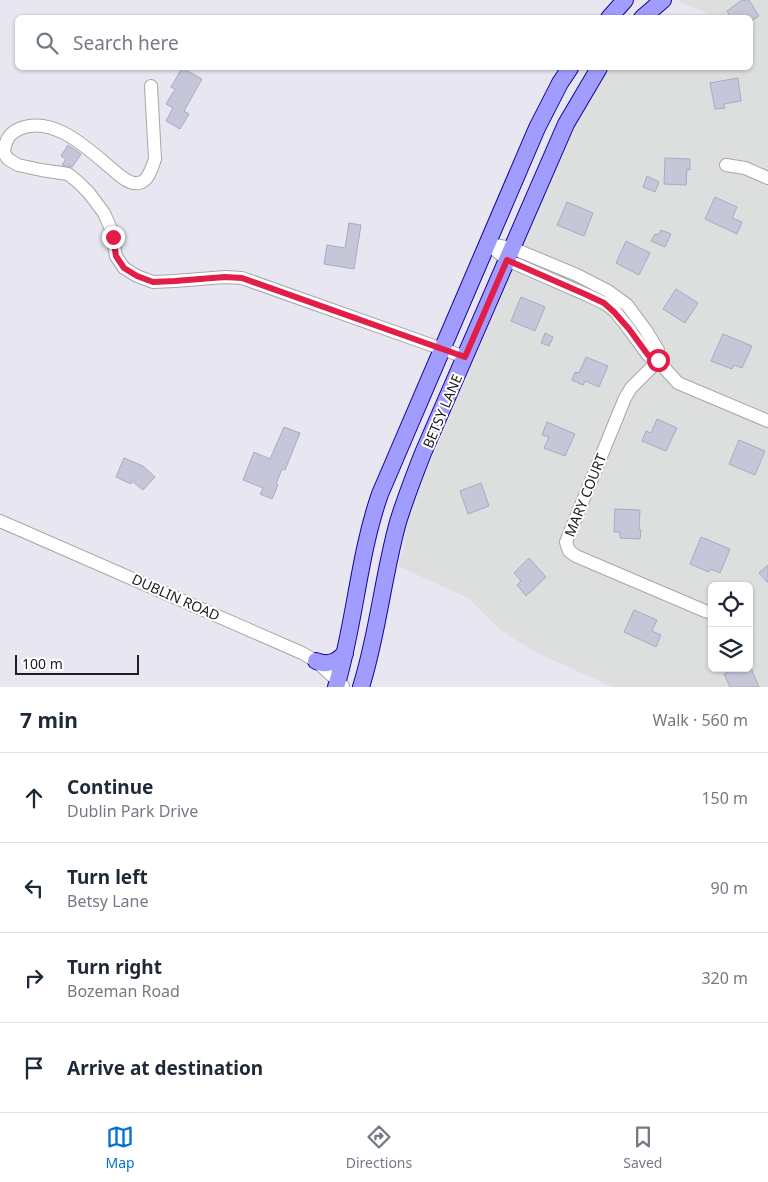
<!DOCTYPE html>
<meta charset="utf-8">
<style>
body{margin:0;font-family:"Noto Sans",sans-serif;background:#f2f2f3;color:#1f2937}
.controls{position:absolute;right:15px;bottom:15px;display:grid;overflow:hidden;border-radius:8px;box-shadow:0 1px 4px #0004}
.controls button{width:45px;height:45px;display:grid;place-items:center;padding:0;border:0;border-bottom:1px solid #e0e1e3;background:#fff;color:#1f2937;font:25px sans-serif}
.scale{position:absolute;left:15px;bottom:12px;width:124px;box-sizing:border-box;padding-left:5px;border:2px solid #202020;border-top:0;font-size:14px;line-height:18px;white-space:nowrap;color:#202020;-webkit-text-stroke:4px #fff;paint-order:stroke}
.stop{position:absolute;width:15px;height:15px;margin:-11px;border:4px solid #e11d48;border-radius:50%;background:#fff}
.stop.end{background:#e11d48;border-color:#fff;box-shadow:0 1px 5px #0008}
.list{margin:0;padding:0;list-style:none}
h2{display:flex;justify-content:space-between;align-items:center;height:65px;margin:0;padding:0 20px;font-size:21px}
h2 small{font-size:16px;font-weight:400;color:#747a83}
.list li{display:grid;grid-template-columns:32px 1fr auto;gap:15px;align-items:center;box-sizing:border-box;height:90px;padding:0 20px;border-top:1px solid #e0e1e3}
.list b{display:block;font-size:19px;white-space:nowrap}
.list p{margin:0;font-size:16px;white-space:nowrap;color:#747a83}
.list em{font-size:16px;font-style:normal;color:#747a83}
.icon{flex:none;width:28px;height:28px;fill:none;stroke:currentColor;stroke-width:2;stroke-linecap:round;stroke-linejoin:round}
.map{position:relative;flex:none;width:768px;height:687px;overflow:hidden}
.search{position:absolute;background:#fff;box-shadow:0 1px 4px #0004;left:15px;right:15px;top:15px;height:55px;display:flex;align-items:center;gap:12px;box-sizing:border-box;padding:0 18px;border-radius:8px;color:#747a83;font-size:19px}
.sheet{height:425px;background:#fff}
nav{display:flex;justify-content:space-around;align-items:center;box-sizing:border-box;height:70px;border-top:1px solid #e0e1e3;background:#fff;font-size:14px;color:#747a83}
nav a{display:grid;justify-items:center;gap:2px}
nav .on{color:#0071d0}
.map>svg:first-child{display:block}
.residential{fill:#dddede;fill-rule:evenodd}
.building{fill:#c5c7d9;stroke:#a7aac4}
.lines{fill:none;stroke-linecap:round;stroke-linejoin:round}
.minor-casing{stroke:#a7a7a7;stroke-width:14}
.major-casing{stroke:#14009c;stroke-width:18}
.minor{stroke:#fff;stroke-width:12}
.major{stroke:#a09dff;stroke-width:16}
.route{stroke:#e11d48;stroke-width:6}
.labels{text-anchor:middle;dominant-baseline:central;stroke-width:4;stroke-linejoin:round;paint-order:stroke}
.street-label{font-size:14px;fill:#202020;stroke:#fff}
</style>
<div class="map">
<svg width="768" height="687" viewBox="0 0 768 687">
<rect width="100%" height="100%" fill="#e7e6f1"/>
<path class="residential" d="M 679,0 L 768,0 L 768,687 L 613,687 L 535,652 L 499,629 L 468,598 L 398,566 L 403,549 L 407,522 L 415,498 L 563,152 L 584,107 L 600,79 L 608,68 L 750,68 L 750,18 L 708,17 L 709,14 L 678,1 ZM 712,586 L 749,586 L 749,668 L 712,668 Z"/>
<g class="building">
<polygon points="742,0 749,0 759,16 750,22 750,18 731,18 727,11"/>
<polygon points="182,68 202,79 184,111 189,114 180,129 166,121 173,108 166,104 175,89 171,87"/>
<polygon points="738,78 741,101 724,104 725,108 715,109 710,83"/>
<polygon points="68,145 81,154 72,167 62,165 66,159 61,156"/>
<polygon points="665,158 690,159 690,170 687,169 686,185 664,184"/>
<polygon points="647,176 659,182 655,192 643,187"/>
<polygon points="715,197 737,207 732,218 742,222 737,234 705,219"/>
<polygon points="567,202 593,213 584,236 557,225"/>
<polygon points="349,223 361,225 354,269 324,264 327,245 345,248"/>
<polygon points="661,230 671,234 665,247 651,241 655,234 658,235"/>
<polygon points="626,241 650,253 639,275 616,263"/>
<polygon points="676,289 698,303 685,323 663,309"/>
<polygon points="521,297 545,307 535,331 511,321"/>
<polygon points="545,333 553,337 549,346 541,343"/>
<polygon points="723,334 752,346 742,368 734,365 732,369 711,361"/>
<polygon points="586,357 608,366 599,387 585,381 583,385 572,380 575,372 579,373"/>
<polygon points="657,419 677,428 666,451 642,441 646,431 651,433"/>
<polygon points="547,422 575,434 565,456 544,448 549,437 542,435"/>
<polygon points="284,427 300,433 285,470 282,469 276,484 278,485 272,499 260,494 263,488 243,480 254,452 270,459"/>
<polygon points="739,440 765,451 755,475 729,464"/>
<polygon points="124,458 143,466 155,477 143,490 132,481 131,484 116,477"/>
<polygon points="481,483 489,506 468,514 460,491"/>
<polygon points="615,509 640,510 639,530 641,530 640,539 620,538 620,532 614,532"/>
<polygon points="701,537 730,549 720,573 711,569 709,572 690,564"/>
<polygon points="529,558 546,577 526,596 517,585 521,581 514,573"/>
<polygon points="768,565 768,583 759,573"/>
<polygon points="634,610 657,620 652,631 661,635 656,647 624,632"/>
<polygon points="737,668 751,668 759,687 730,687 724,674"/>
</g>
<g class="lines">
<defs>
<g id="minor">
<path d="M 151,86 L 155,159 C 152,167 149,181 139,183 C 129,185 119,175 112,169 C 88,149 53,114 19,129 C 8,134 5,142 4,153 L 8,159 L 18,165 L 41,170 L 68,174 L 78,182 L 89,193 L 104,213 L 111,229 L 116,256 L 124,268 L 137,276 L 153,282 L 175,281 L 225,277 L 242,278 L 465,357"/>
<polyline points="726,165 745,168 768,178"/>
<polyline points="658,361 658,350 645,329 627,305 608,291 577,275 512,248 488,244 507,260 587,295 604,303 615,311 629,329 648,355 658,361 678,383 768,421"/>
<polyline points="658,361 631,388 625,398 566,542 569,551 576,556 705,611 712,613"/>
<polyline points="0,521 302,653 316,661 343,686"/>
</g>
<g id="major">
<polyline points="609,18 625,0"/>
<polyline points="642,18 663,0"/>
<path d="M 316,661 C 328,666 337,662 345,653"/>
<path d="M 336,687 C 355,624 358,557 380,494 L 537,128 L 560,83 L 570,68"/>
<path d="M 361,687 C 378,633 383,576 398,522 C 405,499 414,476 423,453 L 566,124 L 599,68"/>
</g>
</defs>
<use href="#minor" class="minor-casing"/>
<use href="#major" class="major-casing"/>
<use href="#minor" class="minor"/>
<use href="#major" class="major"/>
</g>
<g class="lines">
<polyline class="route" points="113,237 116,256 124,268 137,276 153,282 175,281 225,277 242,278 465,357 507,260 587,295 604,303 614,312 629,329 648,355 658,360"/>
</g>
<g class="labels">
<g class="street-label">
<text transform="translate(442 411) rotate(-67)">BETSY LANE</text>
<text transform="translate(585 495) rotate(-68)">MARY COURT</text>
<text transform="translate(176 597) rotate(24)">DUBLIN ROAD</text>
</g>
</g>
</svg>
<div class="controls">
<button><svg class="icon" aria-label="locate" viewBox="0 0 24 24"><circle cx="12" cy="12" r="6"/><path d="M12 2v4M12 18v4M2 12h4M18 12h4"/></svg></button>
<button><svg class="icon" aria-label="layers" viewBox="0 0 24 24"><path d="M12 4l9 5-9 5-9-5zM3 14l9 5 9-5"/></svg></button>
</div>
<div class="scale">100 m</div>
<div class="stop" style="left:658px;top:360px"></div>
<div class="stop end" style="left:113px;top:237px"></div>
<div class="search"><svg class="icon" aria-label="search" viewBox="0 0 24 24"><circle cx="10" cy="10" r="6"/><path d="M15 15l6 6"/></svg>Search here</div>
</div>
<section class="sheet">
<h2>7 min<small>Walk · 560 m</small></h2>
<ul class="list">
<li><svg class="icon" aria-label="ahead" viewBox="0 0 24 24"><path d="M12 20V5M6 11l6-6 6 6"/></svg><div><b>Continue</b><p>Dublin Park Drive</p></div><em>150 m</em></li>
<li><svg class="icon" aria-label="left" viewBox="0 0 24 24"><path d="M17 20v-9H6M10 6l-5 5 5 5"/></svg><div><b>Turn left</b><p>Betsy Lane</p></div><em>90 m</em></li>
<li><svg class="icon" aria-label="right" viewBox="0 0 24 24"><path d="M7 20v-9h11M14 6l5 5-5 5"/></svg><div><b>Turn right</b><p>Bozeman Road</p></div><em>320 m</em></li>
<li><svg class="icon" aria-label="arrive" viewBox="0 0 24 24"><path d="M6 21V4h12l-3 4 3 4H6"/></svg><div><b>Arrive at destination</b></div></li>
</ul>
</section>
<nav>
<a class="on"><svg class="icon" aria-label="map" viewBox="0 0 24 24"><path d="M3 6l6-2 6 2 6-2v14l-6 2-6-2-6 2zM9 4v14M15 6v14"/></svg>Map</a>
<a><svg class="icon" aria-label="directions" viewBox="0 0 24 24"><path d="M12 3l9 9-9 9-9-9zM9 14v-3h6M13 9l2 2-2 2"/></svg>Directions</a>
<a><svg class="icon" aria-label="saved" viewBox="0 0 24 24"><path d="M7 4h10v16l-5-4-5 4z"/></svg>Saved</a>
</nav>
